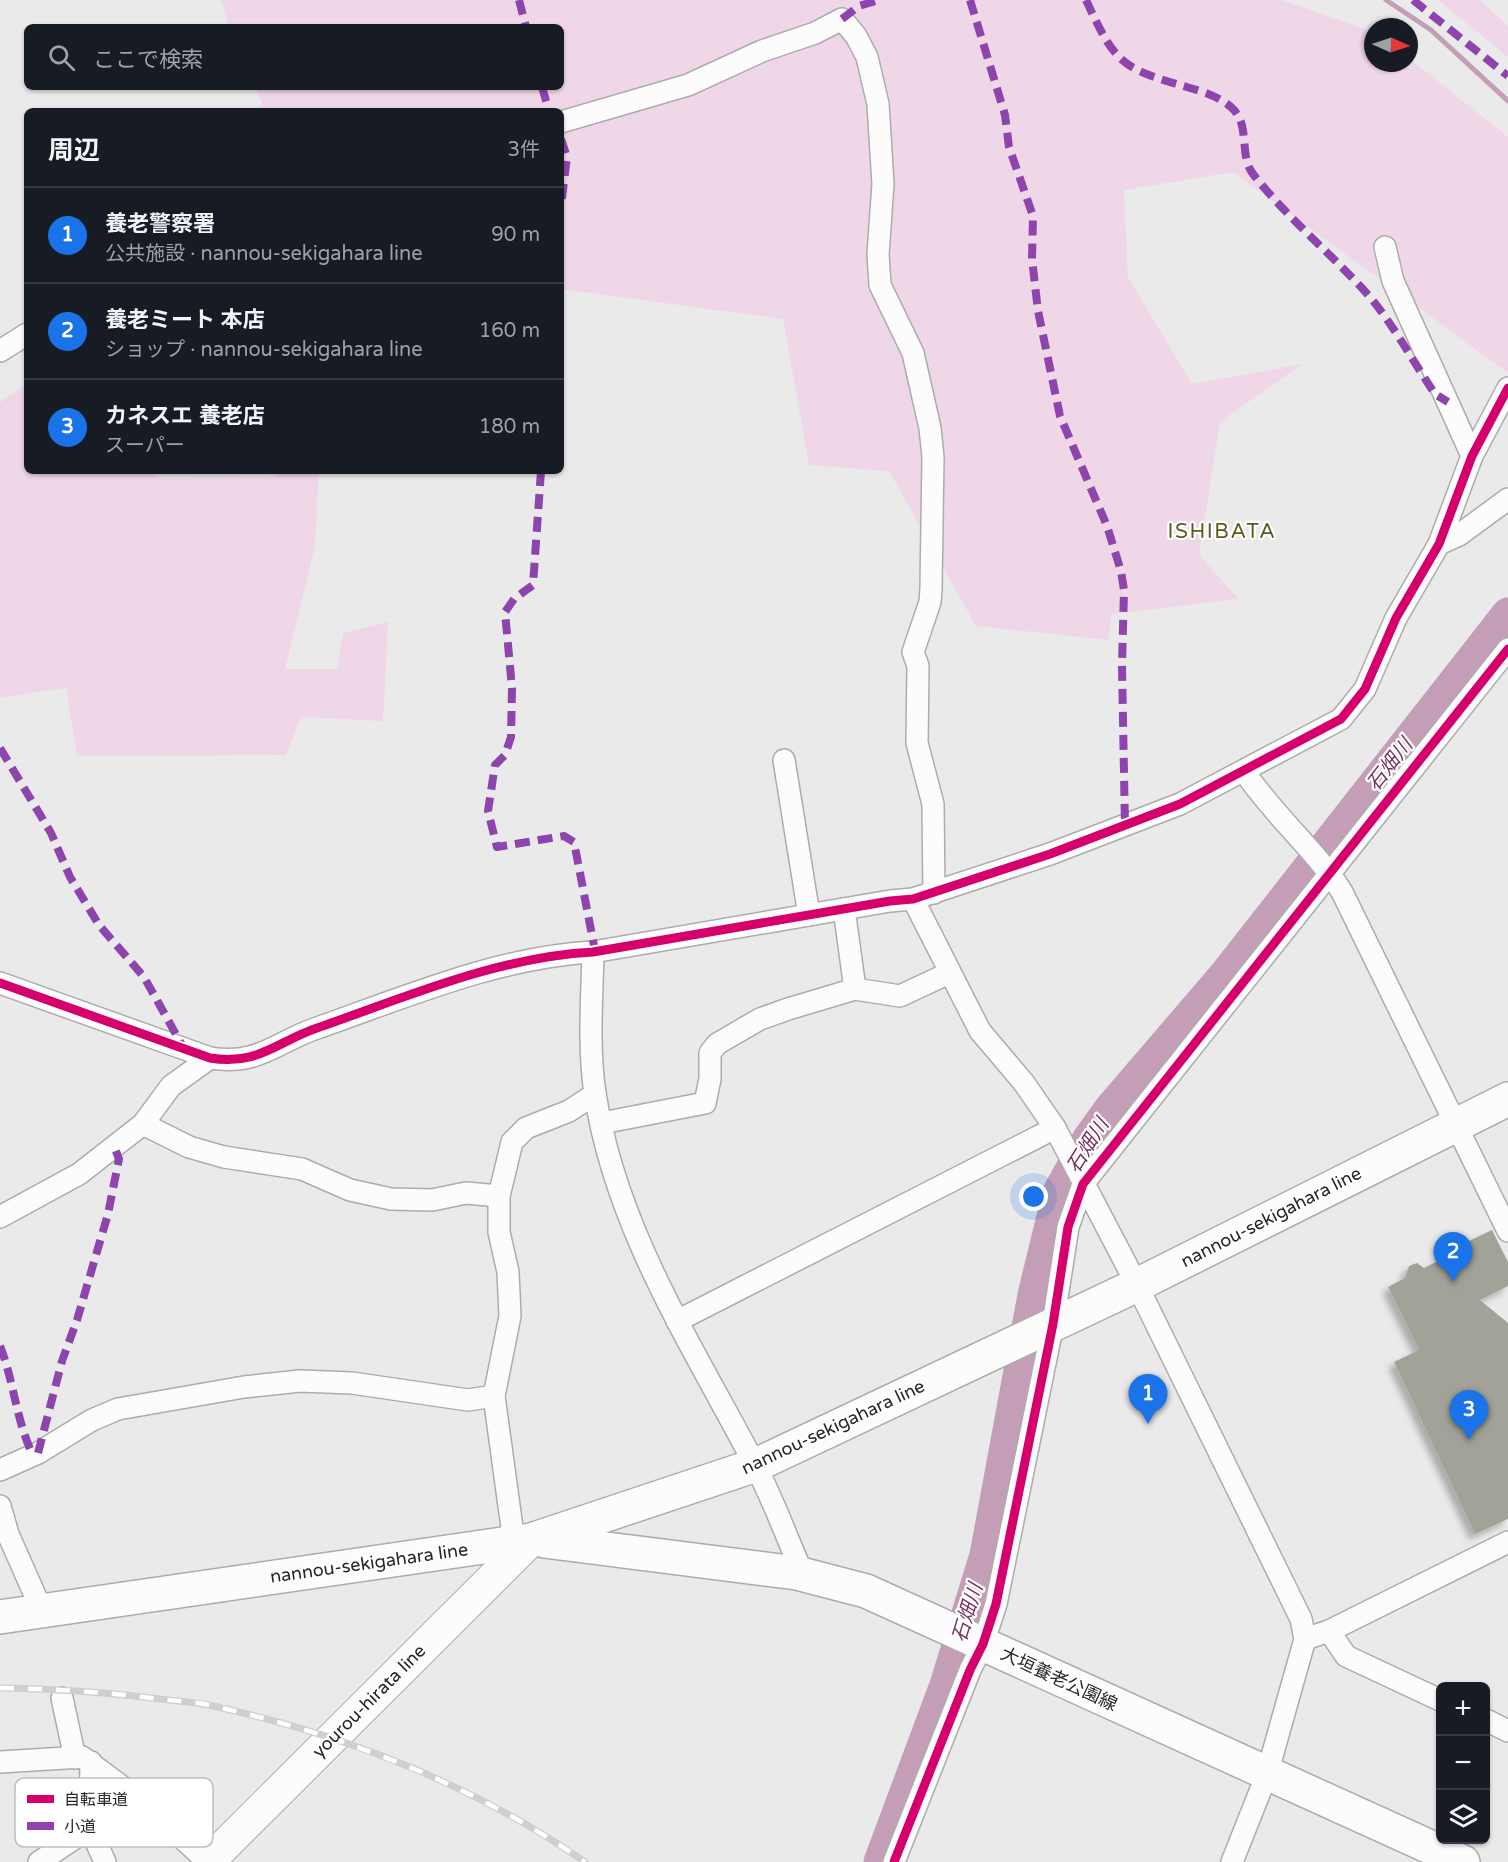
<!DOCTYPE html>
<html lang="ja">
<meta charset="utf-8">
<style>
body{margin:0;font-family:"Varela Round","Noto Sans JP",sans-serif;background:#20242c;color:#f1f3f6}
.controls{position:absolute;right:18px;bottom:18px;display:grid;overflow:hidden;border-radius:9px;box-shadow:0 2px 4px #0004}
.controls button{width:54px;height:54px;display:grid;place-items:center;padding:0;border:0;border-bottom:2px solid #363941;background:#171b24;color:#f1f3f6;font:30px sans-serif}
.compass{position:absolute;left:1364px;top:18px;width:54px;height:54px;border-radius:50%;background:#171b24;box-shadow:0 2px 4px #0004;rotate:93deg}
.you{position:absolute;left:1034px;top:1197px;width:21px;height:21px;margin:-15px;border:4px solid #fff;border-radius:50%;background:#1a73e8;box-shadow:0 0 0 9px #1a73e833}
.badge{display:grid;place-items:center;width:39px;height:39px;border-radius:50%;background:#1a73e8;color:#fff;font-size:20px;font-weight:700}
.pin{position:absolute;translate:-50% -50px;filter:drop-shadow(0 2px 3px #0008)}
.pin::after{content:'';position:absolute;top:32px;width:21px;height:18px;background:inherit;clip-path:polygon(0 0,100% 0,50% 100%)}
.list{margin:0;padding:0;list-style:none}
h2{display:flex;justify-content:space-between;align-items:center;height:78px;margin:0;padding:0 24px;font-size:26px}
h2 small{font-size:20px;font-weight:400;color:#9ea1a6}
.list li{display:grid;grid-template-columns:39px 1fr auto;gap:18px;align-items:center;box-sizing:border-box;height:96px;padding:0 24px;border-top:2px solid #363941}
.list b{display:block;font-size:22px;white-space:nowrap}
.list p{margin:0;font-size:20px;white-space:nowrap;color:#9ea1a6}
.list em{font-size:20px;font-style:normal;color:#9ea1a6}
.icon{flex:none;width:33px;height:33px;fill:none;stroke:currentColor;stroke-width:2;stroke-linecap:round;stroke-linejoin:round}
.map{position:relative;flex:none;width:1508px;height:1862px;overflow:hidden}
.search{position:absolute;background:#171b24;box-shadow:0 2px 4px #0004;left:24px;top:24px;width:540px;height:66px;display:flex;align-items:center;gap:15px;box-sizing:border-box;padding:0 21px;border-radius:9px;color:#9ea1a6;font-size:22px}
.panel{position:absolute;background:#171b24;box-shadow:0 2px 4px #0004;left:24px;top:108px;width:540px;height:366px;border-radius:9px}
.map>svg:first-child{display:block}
.green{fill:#f0d7e7}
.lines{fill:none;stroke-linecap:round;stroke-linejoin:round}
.stream{stroke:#c39eb6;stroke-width:5}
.river{stroke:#c39eb6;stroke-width:33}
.building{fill:#a3a298;filter:url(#shadow)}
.minor-casing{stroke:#adacad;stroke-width:24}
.secondary-casing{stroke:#adacad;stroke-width:34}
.primary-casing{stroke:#adacad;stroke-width:36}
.minor{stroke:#fcfcfc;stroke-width:21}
.secondary{stroke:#fcfcfc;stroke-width:32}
.primary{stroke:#fcfcfc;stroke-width:33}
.rail-casing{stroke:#d0cfd0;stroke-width:7}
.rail{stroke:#fff;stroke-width:4.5;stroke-dasharray:14;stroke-linecap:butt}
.quiet{stroke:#8e44ad;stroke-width:8;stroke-dasharray:15 8;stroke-linecap:butt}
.cycleway-casing{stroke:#fff;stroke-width:13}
.cycleway{stroke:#d6006c;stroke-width:9}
.labels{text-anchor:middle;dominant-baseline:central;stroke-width:4.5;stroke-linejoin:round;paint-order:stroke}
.street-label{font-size:18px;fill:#282627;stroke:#fff}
.water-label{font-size:20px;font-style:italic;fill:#763461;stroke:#fff}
.quarter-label{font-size:21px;letter-spacing:1.5px;fill:#5d5a1e;stroke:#fff}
.key{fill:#fff;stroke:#bebebe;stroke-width:1.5}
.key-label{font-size:16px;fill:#282627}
</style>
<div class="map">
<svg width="1508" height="1862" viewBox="0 0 1508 1862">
<defs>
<filter id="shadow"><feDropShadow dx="-5.5" dy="5.5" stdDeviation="3" flood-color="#0004"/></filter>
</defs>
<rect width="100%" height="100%" fill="#ebeaeb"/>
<g class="green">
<polygon points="221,0 1282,0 1373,32 1373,63 1409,63 1409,58 1508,137 1508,373 1233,172 1124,190 1128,277 1192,384 1302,364 1220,422 1199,555 1239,599 1112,614 1108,640 976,626 889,471 809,465 783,319 561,289 561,111 256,111 262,103 255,87 561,87 561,27 229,27"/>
<polygon points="1438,0 1480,0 1508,26 1508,57"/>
<polygon points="27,384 27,471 155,471 160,478 274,477 273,471 319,471 315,546 285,669 337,669 343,633 388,622 383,721 301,717 286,755 77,756 66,688 0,698 0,402"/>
</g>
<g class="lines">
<polyline class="stream" points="1386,0 1431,30 1508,101"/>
<polyline class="river" points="880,1862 946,1685 986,1555 1034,1295 1059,1192 1088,1140 1111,1108 1226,974 1508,614"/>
</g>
<polygon class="building" points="1492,1230 1508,1262 1508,1286 1480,1300 1508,1323 1508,1519 1475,1534 1394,1362 1419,1350 1388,1287 1405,1278 1409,1266 1417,1263 1424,1268 1440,1260 1444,1269 1471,1256 1465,1243"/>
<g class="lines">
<defs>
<g id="minor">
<polyline points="561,122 688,85 762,51 815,33 842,19 856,36 867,57 878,104 883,184 878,254 880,285 913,353 930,428 933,457 931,589 930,602 913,652 918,666 917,743 933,804 934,893"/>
<polyline points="1385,247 1393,281 1472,456"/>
<polyline points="0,351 27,334"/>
<polyline points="1439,544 1459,535 1508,499"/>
<polyline points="784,760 809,915"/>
<path d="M 1244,771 C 1273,815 1315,849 1342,892 L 1508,1231"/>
<polyline points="913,899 980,1031 1024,1083 1055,1128 1137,1285 1301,1619 1305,1639 1267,1774 1232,1862"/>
<polyline points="844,909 855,989"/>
<path d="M 593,952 C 592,999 588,1046 595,1093 C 615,1227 692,1345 754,1463 C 771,1495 784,1530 798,1563 L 797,1573"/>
<path d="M 0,983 L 210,1058 C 258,1066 276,1042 317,1028 C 406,997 498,957 593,952 L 890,901 L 913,899 L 1050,854 L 1180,804 L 1341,719 L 1365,689 L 1396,618 L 1439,544 L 1472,456 L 1508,388"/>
<polyline points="602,1123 705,1103 710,1079 710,1053 717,1044 760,1019 788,1009 855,989 900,996 949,973"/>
<polyline points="143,1124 189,1147 224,1157 302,1169 350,1190 391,1199 432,1200 466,1193 499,1196"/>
<polyline points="0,1217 79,1174 143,1124 171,1086 210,1058"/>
<polyline points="677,1321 1055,1128"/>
<polyline points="0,1470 38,1453 92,1420 118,1409 244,1387 300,1381 352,1383 468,1400 494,1396"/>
<polyline points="0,1506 8,1534 42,1611"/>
<polyline points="514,1542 494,1396 510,1316 508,1272 499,1232 499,1196 512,1142 526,1128 569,1111 595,1094"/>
<polyline points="1329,1631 1346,1656 1440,1700"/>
<polyline points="1305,1639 1329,1631 1508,1542"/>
<polyline points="62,1698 75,1758"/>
<polyline points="1486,1720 1508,1731"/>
<polyline points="0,1762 82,1757 144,1803 208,1862"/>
<polyline points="91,1762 90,1828 105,1862"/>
<polyline points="39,1862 90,1828"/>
<polyline points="894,1862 970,1670 983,1644 996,1604 1053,1324 1068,1227 1083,1184 1508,649"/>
</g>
<polyline id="secondary" points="208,1862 531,1540"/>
<g id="primary">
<polyline points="544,1541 797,1573 866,1591 1463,1862"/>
<polyline points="0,1617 531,1540 756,1465 1137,1285 1508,1099"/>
</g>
</defs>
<use href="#minor" class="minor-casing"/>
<use href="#secondary" class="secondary-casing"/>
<use href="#primary" class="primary-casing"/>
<use href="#minor" class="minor"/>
<use href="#secondary" class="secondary"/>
<use href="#primary" class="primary"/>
<defs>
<path id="rail" d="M 0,1688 C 54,1689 106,1692 159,1699 C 177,1701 196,1702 213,1706 C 345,1735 474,1785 585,1862"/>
</defs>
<use href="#rail" class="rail-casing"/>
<use href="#rail" class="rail"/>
<g class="quiet">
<polyline points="519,0 526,27"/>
<polyline points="970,0 1005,115 1009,147 1033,216 1032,259 1038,311 1060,416 1107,526 1121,571 1124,590 1122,665 1125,827"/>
<path d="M 1086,0 C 1116,65 1121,68 1190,88 C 1204,92 1223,98 1234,110 C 1250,127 1239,156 1253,174 C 1288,219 1332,254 1369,296 C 1393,324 1414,363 1435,394 L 1448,402"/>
<polyline points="1413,0 1508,76"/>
<polyline points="842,19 859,6 879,0"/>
<polyline points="542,87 549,111"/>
<polyline points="561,139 567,157 561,206"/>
<polyline points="541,471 533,585 514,599 505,612 512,688 511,737 505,755 495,765 488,811 497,847 564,836 574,842 595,951"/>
<polyline points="0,748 51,833 70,877 99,925 144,977 183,1047"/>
<path d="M 0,1346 C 14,1381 16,1421 33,1455"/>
<polyline points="38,1453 62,1361 77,1320 108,1214 119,1159 114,1146"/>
</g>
<defs>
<g id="cycleway">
<path d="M 0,983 L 210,1058 C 258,1066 276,1042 317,1028 C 406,997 498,957 593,952 L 890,901 L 913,899 L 1050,854 L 1180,804 L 1341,719 L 1365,689 L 1396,618 L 1439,544 L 1472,456 L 1508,388"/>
<polyline points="894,1862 970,1670 983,1644 996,1604 1053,1324 1068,1227 1083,1184 1508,649"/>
</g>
</defs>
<use href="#cycleway" class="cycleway-casing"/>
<use href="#cycleway" class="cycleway"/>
</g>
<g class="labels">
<g class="street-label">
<text transform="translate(1271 1217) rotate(-27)">nannou-sekigahara line</text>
<text transform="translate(833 1427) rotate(-25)">nannou-sekigahara line</text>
<text transform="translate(369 1563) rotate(-8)">nannou-sekigahara line</text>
<text transform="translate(1059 1679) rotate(25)">大垣養老公園線</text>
<text transform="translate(369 1701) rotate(-45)">yourou-hirata line</text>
</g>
<g class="water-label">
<text transform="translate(1390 765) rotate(-52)">石畑川</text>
<text transform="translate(1088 1146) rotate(-58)">石畑川</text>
<text transform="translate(968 1613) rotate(-73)">石畑川</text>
</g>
<g class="quarter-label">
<text x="1222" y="531">ISHIBATA</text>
</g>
</g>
<rect x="15" y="1778" width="198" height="69" rx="9" class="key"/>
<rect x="27" y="1795" width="27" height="8" fill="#d6006c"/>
<rect x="27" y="1822" width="27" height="8" fill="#8e44ad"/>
<g class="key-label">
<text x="64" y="1805">自転車道</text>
<text x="64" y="1832">小道</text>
</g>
</svg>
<div class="controls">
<button>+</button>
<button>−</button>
<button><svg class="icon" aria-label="layers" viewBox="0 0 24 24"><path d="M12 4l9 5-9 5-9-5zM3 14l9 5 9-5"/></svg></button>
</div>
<svg class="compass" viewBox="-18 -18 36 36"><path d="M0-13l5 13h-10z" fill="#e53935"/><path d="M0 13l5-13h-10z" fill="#9ea1a6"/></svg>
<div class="you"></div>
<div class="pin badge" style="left:1148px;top:1424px">1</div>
<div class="pin badge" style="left:1453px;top:1282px">2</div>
<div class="pin badge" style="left:1469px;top:1440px">3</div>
<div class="search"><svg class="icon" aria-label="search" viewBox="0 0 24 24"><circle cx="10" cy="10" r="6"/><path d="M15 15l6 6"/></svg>ここで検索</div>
<section class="panel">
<h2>周辺<small>3件</small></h2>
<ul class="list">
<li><span class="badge">1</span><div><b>養老警察署</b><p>公共施設 · nannou-sekigahara line</p></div><em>90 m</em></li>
<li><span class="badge">2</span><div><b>養老ミート 本店</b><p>ショップ · nannou-sekigahara line</p></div><em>160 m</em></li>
<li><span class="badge">3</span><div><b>カネスエ 養老店</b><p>スーパー</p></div><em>180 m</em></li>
</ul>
</section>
</div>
